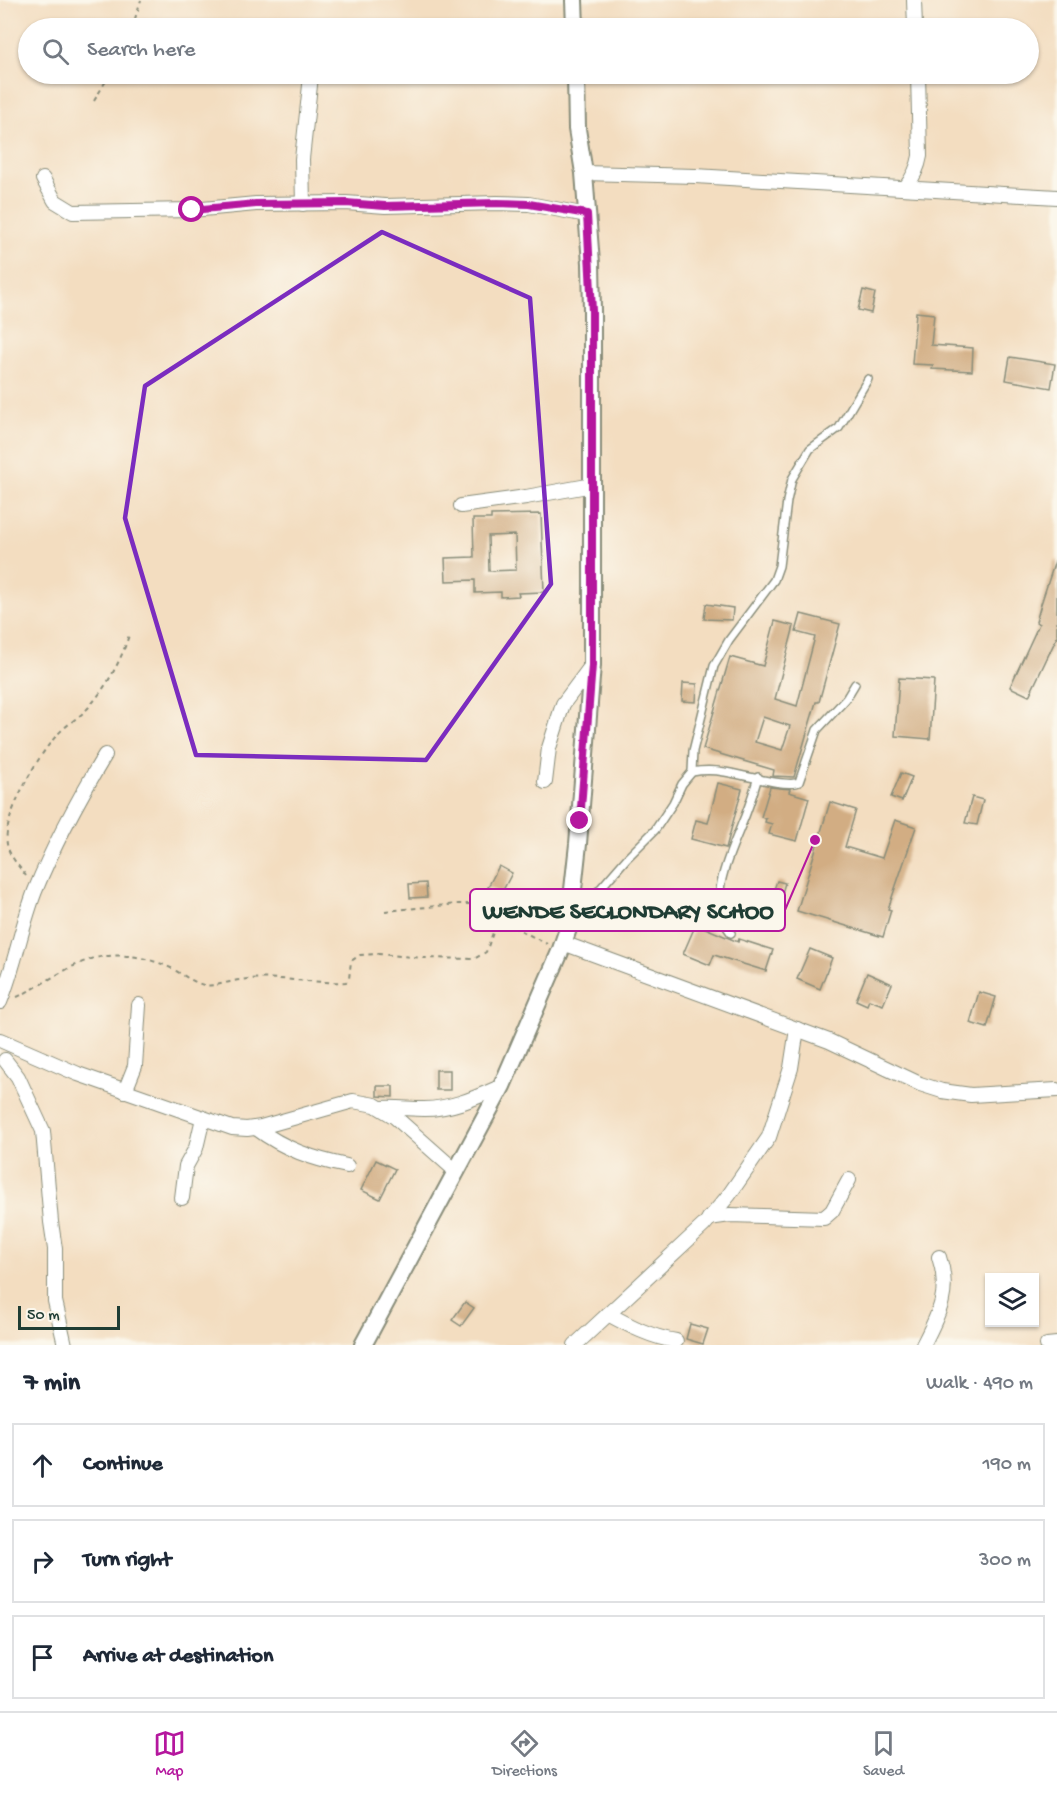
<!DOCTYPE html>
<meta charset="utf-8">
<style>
body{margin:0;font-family:"Gochi Hand",sans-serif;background:#f2f2f3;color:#1f2937}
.controls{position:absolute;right:18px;bottom:18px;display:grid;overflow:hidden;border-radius:0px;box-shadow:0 2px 4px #0004}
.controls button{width:54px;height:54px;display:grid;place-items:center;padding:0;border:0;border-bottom:2px solid #e0e1e3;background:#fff;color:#1f2937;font:30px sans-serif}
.scale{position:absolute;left:18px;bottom:15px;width:102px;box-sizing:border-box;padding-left:6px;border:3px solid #1f3d34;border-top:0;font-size:16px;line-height:21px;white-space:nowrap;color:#1f3d34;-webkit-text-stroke:4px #fbf7ec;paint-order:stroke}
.stop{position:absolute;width:18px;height:18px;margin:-14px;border:4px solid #b5179e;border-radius:50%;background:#fff}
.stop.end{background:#b5179e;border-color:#fff;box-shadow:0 2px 6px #0008}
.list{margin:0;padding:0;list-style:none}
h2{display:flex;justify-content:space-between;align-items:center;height:78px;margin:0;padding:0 24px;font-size:26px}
h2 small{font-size:20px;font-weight:400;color:#747a83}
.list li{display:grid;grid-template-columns:39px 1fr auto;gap:18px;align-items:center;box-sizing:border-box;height:84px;margin:0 12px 12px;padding:0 12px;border:2px solid #e0e1e3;border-radius:0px}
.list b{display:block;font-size:22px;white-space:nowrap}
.list em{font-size:20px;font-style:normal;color:#747a83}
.icon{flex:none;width:33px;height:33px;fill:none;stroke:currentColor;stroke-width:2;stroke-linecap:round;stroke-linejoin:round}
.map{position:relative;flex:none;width:1057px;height:1345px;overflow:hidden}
.search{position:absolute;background:#fff;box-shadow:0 2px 4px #0004;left:18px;right:18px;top:18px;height:66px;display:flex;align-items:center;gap:15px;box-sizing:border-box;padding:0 21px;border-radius:33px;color:#747a83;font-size:22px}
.sheet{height:366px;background:#fff}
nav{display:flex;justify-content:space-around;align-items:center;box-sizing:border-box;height:84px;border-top:2px solid #e0e1e3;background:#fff;font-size:16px;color:#747a83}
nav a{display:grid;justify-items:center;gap:3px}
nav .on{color:#b5179e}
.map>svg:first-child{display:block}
.building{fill:#d2ad83;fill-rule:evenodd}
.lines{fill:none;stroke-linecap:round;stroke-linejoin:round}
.service-casing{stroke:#898d7a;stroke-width:10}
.minor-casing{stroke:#898d7a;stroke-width:16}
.tertiary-casing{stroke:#898d7a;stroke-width:20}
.path{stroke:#898d7a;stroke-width:2;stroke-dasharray:4.5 4.5;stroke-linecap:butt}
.service{stroke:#fff;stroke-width:7}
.minor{stroke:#fff;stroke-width:14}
.tertiary{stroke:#fff;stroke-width:16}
.route{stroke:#b5179e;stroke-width:8}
.marked{fill:none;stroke:#7b2cbf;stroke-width:4.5;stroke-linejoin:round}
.leader{fill:none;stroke:#b5179e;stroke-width:2}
.callout-dot{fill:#b5179e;stroke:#fbf7ec;stroke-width:2}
.callout{fill:#fbf7ec;stroke:#b5179e;stroke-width:2}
.callout-label{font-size:24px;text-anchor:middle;font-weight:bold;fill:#1f3d34}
</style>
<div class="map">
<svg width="1057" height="1345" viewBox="0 0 1057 1345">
<rect width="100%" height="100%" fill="#fbf7ec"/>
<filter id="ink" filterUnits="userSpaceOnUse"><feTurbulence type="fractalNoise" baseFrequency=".0167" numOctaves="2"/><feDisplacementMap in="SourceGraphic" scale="12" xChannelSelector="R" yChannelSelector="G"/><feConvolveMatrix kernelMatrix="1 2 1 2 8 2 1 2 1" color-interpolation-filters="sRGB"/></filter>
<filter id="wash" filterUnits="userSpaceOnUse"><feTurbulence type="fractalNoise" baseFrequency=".008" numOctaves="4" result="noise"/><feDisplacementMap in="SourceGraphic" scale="24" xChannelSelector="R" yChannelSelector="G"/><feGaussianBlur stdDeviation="1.35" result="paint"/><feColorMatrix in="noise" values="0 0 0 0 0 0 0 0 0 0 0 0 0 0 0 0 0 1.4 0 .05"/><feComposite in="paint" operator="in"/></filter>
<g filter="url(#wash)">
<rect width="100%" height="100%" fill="#f3ddc0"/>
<g id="blocks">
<g class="building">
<polygon points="863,290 875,293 871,313 858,310"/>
<polygon points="916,312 934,314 931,345 973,348 972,371 932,369 933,365 912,364"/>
<polygon points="1010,357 1055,364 1051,388 1006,380"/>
<path d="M 541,514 L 544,592 L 518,593 L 519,596 L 501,597 L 501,592 L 475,593 L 475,580 L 446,581 L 445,558 L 474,557 L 473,519 L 491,519 L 491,515 ZM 515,535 L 516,570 L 489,571 L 488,536 Z"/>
<polygon points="1055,561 1057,562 1057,637 1029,696 1010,687 1039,624 1036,622 1041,604"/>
<polygon points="706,604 733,608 732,620 704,619"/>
<path d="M 801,614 L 840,624 L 819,702 L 816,702 L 794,777 L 773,776 L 774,770 L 703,749 L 730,657 L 763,666 L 775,621 L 794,626 L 775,699 L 797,706 L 815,637 L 796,632 ZM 763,717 L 790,726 L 782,750 L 755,742 Z"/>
<polygon points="899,678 934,680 930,739 895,736"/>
<polygon points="683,683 697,684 696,702 682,701"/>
<polygon points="901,773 912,777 902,801 891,797"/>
<polygon points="718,783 742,789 726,848 691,839 696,820 708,823"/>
<polygon points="770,787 790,789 789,792 809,798 797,841 769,834 772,824 765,822 766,819 761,817"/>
<polygon points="972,797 983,800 977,825 965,823"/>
<polygon points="830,802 856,810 845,847 882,858 895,820 916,827 888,909 891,910 883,937 797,911"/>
<polygon points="499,866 512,873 501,894 488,887"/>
<polygon points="777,881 785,883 776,913 767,909"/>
<polygon points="426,883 427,897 410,898 409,884"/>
<polygon points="696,924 738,942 739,939 773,950 766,971 714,955 710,965 683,954"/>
<polygon points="810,949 832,958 820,989 797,979"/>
<polygon points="867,973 892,984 883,1005 869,1000 867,1005 856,1000"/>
<polygon points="979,992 996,997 987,1028 970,1023"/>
<rect x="436" y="1070" width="14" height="20"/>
<polygon points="377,1086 393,1086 393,1097 377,1096"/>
<polygon points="376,1160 395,1169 380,1199 361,1190"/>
<polygon points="465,1302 474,1308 461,1326 452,1320"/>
<polygon points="690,1324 708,1329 703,1344 686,1339"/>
</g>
</g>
</g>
<g filter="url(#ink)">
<use href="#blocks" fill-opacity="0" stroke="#898d7a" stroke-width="1.5"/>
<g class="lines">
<defs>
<g id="service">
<polyline points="692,772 693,751 714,666 729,640 774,580 779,566 787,501 792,479 810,449 839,428 868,379"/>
<path d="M 573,920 L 627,858 L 655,830 L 673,803 L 682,784 L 692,772 C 703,770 713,770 725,772 C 740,774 787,788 799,782 L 817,730 L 846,699 L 855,684"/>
<path d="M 731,933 C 706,900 728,859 741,826 C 748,810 753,794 758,777"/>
</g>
<g id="minor">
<polyline points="914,0 915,28"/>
<polyline points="584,173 695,176 1057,197"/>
<polyline points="43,179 55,201 73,212 192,210 256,204 346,203 385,206 497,203 529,204 587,215"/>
<path d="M 905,188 C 913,178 918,168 920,156 L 918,74"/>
<polyline points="303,204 302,159 311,76"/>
<polyline points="461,506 526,497 593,485"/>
<polyline points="545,782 549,748 563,704 592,665"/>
<polyline points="563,943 829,1041 920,1084 942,1091 971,1095 1057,1090"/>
<path d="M 0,1002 C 15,966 21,927 35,891 C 54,844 79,798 105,755"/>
<polyline points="0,1040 78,1074 232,1128 247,1129 261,1127 353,1101 375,1105 395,1117 457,1172"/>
<polyline points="5,1060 18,1077 43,1131 51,1222 55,1249 55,1301 65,1345"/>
<polyline points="125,1091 135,1066 139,1005"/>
<path d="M 381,1108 C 395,1107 410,1109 424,1109 C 452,1109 477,1097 502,1086"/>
<path d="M 256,1128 C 284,1149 313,1159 347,1166"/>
<polyline points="182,1198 186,1166 196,1148 203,1118"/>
<polyline points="709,1218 730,1215 824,1218 832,1211 849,1180"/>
<path d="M 608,1314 C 630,1326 651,1337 676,1341"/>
<polyline points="575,1345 704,1225 729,1195 769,1137 791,1068 797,1029"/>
<path d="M 923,1345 C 939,1314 951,1292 939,1257"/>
<polyline points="1047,1345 1057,1344"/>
</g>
<g id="tertiary">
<polyline points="574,0 575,28"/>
<polyline points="363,1345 502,1086 560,952 569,926 578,844 592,665 592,311 591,263 584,173 577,129 576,74"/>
</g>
</defs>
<use href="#service" class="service-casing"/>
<use href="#minor" class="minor-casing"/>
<use href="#tertiary" class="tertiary-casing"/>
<g class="path">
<polyline points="132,28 141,0"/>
<polyline points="94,101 110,74"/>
<path d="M 26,876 C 19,866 9,856 7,844 C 2,817 39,753 58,734 C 67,724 80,717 89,707 C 107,686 121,661 129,635"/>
<polyline points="385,911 458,904 476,904 487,908 514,927 547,944"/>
<path d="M 17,997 C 43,985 68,965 95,958 C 120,952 148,957 171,968 C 182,974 192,982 204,985 C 217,987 228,981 240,980 C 275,975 311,984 346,982 L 349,979 L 351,961 L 360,955 L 378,954 L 424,958 L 474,959 L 486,952 L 499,916"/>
</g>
<use href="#service" class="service"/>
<use href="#minor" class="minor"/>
<use href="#tertiary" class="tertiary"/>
</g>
</g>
<g class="lines" filter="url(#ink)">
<polyline class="route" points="192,210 256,204 346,203 385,206 497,203 529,204 587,214 592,311 592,665 580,821"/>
</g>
<path class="marked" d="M 382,232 L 530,298 L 551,584 L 426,760 L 196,755 L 125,518 L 145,386 Z"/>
<path class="leader" d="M815 840L785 910"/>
<circle class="callout-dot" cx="815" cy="840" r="6"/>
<rect class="callout" x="470" y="889" width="315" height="42" rx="6"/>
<g class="callout-label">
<text x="628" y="918">WENDE SECLONDARY SCHOO</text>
</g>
</svg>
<div class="controls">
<button><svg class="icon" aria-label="layers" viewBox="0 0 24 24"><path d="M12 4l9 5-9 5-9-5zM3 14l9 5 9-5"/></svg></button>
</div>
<div class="scale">50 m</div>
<div class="stop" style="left:192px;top:210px"></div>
<div class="stop end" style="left:580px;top:821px"></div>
<div class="search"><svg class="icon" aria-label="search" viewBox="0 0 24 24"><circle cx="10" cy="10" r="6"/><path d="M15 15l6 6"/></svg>Search here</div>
</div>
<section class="sheet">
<h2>7 min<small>Walk · 490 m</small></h2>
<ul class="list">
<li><svg class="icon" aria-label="ahead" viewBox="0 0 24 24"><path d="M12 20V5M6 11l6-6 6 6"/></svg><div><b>Continue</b></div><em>190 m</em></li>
<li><svg class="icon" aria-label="right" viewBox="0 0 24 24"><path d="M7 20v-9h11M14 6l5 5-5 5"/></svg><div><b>Turn right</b></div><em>300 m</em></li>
<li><svg class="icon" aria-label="arrive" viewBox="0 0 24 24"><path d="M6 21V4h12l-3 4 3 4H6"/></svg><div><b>Arrive at destination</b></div></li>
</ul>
</section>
<nav>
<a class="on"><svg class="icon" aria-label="map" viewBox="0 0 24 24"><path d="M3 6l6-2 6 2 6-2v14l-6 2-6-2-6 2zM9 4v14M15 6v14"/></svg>Map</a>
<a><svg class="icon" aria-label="directions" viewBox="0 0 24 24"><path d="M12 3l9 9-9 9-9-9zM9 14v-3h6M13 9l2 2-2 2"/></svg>Directions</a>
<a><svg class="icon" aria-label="saved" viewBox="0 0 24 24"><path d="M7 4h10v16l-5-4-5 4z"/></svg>Saved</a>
</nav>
